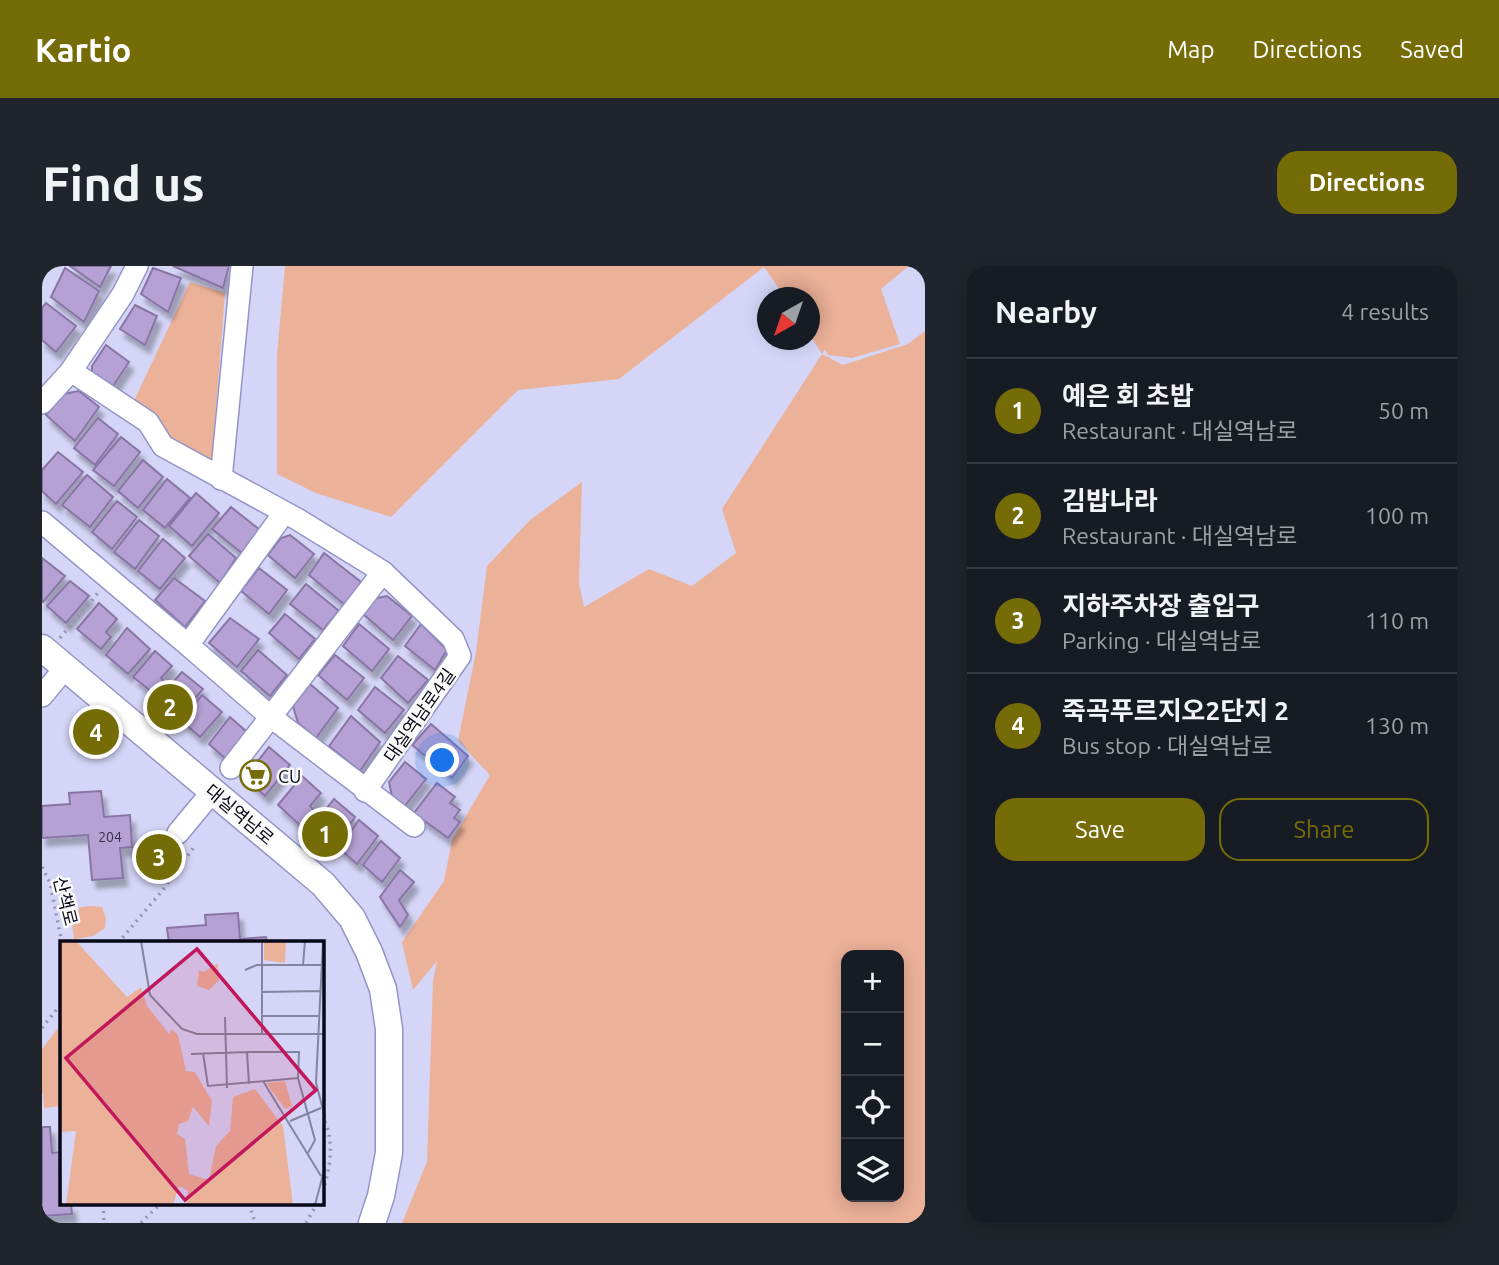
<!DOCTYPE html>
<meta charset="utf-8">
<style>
body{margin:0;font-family:Ubuntu,"Noto Sans KR",sans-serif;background:#20242c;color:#f1f3f6}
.controls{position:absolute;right:21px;bottom:21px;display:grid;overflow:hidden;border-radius:14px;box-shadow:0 4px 18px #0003}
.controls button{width:63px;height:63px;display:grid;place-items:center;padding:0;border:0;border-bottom:2px solid #363941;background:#171b24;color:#f1f3f6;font:35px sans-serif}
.compass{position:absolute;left:715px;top:21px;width:63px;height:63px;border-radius:50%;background:#171b24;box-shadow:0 4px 18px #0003;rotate:220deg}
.you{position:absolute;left:401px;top:495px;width:24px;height:24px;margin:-18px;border:5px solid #fff;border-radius:50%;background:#1a73e8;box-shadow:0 0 0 10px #1a73e833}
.badge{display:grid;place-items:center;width:46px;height:46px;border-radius:50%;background:#766c07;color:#fff;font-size:23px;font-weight:700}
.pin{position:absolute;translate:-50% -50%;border:4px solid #fff;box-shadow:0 2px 7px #0006}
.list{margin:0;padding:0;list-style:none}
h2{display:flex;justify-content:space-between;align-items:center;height:91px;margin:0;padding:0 28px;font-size:30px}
h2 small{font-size:23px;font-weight:400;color:#9ea1a6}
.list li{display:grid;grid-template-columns:46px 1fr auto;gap:21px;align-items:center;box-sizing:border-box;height:105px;padding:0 28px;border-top:2px solid #363941}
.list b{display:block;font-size:26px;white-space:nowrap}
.list p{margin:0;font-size:23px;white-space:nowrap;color:#9ea1a6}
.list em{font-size:23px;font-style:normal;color:#9ea1a6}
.actions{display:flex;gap:14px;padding:21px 28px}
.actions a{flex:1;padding:16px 0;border:2px solid #766c07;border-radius:21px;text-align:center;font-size:24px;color:#766c07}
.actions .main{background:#766c07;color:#fff}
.icon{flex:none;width:38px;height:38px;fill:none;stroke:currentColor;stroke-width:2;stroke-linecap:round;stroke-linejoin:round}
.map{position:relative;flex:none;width:883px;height:957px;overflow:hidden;border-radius:21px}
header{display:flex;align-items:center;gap:42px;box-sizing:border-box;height:98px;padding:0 35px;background:#766c07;color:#fff}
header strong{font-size:33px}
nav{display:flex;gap:38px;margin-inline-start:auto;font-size:24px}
.intro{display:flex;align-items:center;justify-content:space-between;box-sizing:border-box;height:168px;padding:0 42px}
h1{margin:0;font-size:49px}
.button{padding:18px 32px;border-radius:21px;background:#766c07;color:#fff;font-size:24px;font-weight:700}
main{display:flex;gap:42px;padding:0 42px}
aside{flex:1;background:#171b24;border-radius:21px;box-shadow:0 4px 18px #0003}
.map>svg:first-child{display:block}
.green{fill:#ecb199;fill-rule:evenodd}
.building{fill:#b5a1d3;stroke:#8975a5;stroke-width:2;filter:url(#shadow)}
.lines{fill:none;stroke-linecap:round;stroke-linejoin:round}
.service-casing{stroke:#9395c8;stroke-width:13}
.minor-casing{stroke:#9395c8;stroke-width:24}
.tertiary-casing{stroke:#9395c8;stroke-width:29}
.path{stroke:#9495b1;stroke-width:3.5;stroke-dasharray:2 5;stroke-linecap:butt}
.service{stroke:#fff;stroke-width:10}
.minor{stroke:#fff;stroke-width:21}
.tertiary{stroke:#fff;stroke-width:26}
.labels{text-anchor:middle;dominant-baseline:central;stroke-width:5;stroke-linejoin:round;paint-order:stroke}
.number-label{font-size:14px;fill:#342f48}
.street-label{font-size:18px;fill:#09091a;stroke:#fafafa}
.poi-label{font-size:18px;fill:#09091a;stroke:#fafafa;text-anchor:start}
.inset-road{fill:none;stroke:#83849f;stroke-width:2}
.view{fill:#c2185b;fill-opacity:0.15;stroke:#c2185b;stroke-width:3.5}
.inset-edge{fill:none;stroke:#09091a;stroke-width:3.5}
</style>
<header>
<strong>Kartio</strong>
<nav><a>Map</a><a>Directions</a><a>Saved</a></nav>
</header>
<div class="intro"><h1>Find us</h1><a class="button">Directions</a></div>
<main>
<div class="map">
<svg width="883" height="957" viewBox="0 0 883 957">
<defs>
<filter id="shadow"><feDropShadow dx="4.5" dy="8" stdDeviation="2" flood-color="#0004"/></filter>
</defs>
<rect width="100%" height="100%" fill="#d5d6f7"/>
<g class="green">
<path d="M 243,0 L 867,0 L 839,23 L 858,78 L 810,92 L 786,89 L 783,83 L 780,88 L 801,99 L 866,78 L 883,65 L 883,957 L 360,957 L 385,896 L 391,715 L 395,695 L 371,724 L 360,676 L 402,615 L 410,574 L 448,509 L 416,475 L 434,386 L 445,300 L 488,254 L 540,216 L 537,317 L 542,341 L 607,303 L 650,320 L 694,287 L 680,243 L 780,88 L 768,69 L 768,32 L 743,31 L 722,1 L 577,113 L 476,124 L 349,251 L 274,227 L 235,208 L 235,89 ZM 804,689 L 857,689 L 857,931 L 804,931 Z"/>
<polygon points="148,16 183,27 170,195 125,172 89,141"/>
<polygon points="51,640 60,641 64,653 63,662 51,670 32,673 29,651 39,641"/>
<polygon points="19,758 19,840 2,842 1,828 0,827 0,783"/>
</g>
<g class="building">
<polygon points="28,0 69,0 58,21"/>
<polygon points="131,0 187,0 181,22"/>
<polygon points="23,2 57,25 42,56 9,31"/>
<polygon points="111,2 139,12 126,46 99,28"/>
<polygon points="4,37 34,60 14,86 0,74 0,42"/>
<polygon points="93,39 115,50 103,79 78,63"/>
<polygon points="64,79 87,96 67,126 50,112 50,100"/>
<polygon points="37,125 57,141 33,175 4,149 21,128"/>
<polygon points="56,152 76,168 53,199 32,182"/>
<polygon points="79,171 98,186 72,220 51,204"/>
<polygon points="16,186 41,206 14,238 0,225 0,204"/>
<polygon points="101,194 121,211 96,242 76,225"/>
<polygon points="45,209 71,231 48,261 20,239"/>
<polygon points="125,213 148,232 123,262 101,244"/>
<polygon points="154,227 177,247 150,280 127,260"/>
<polygon points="75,235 95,251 70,283 50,266"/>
<polygon points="189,241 218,264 201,288 170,263"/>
<polygon points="97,254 117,270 93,303 72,286"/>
<polygon points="166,268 194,292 178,317 147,290"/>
<polygon points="248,269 272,288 253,312 226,289 239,272"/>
<polygon points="121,273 143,292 118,323 96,305"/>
<polygon points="282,287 319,316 303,339 267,309"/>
<polygon points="0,292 23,310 1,336 0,335"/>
<polygon points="217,302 245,324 227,348 199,325"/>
<polygon points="132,312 163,335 143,361 113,334"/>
<polygon points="28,315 47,330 24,357 5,340"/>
<polygon points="264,318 297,345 281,364 248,338"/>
<polygon points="345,330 370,350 351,374 321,348 331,333"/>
<polygon points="57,337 75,353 64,366 69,371 59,383 35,363"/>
<polygon points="243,348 273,373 257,393 227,367"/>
<polygon points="188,352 217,373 195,401 167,377"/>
<polygon points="317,358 347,383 330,405 301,380"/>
<polygon points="379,358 405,384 393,404 363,380"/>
<polygon points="85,362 108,383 86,408 64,389"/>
<polygon points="216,384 245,409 228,430 199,405"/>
<polygon points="113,385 130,400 119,412 124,417 114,429 91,411"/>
<polygon points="293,389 322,412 305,434 276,409"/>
<polygon points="356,390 386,414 366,437 339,412"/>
<polygon points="140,406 161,423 137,450 116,433"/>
<polygon points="268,418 296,442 274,472 256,457 251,440"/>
<polygon points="333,421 362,444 343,467 316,444"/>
<polygon points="160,429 180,446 158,471 140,455"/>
<polygon points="309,450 338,476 318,505 287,480"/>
<polygon points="188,451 206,467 185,494 167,478"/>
<polygon points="389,458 426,490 410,512 370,479"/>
<polygon points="227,481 248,499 223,530 208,516 208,505"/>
<polygon points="363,496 384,513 362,541 350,531 347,516"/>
<polygon points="260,510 279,527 268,540 274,546 261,562 236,539"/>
<polygon points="395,517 413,531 408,537 418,544 412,552 418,556 406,572 372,547"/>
<polygon points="59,525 62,551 88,549 90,581 78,582 81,612 50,614 46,569 0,572 0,540 28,538 27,527"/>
<polygon points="292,533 313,551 292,581 270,561"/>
<polygon points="317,554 336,570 315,598 297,582"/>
<polygon points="339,575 358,592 340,616 321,599"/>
<polygon points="358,604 372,616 357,634 366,649 358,661 338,631"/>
<polygon points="196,647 198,673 224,671 225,677 127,677 125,662 164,659 163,649"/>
<polygon points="0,861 8,861 10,887 19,886 19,938 29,938 30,948 0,950"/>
</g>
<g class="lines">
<defs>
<polyline id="service" points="117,590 136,567"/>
<g id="minor">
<polyline points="95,0 81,28 29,105 106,156 121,180 255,253 341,306 411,373 418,390 323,525"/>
<polyline points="0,137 29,105"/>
<polyline points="179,213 200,0"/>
<polyline points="242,247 146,379 229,451 372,560"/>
<polyline points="0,256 146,379"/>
<polyline points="0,430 23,402"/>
<polyline points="189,502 341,306"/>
<polyline points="136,567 170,526"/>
</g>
<polyline id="tertiary" points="0,382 281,618 310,652 327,686 341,723 347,763 347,887 339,930 330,957"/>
</defs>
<use href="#service" class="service-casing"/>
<use href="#minor" class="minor-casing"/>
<use href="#tertiary" class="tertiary-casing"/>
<g class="path">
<polyline points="18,372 56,327"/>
<polyline points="0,601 8,617 20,677"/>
<polyline points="76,677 120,625 152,581"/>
<polyline points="0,762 19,738"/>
<path d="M 280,849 C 294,877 288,900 280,929"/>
<polyline points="61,938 62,957"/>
<polyline points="207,938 213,957"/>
<polyline points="99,957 118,938"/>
<polyline points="264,957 275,938"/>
</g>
<use href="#service" class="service"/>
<use href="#minor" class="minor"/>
<use href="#tertiary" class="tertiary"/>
</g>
<defs>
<symbol id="supermarket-ring" viewBox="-11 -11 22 22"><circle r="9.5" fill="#fafafa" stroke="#766c07" stroke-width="1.5"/><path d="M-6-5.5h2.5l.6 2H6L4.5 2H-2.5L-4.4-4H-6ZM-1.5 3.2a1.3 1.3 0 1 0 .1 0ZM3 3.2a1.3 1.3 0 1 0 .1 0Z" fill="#766c07"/></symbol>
</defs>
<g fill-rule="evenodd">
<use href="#supermarket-ring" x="196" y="492" width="35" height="35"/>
</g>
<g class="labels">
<g class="number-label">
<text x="68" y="571">204</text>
</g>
<g class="street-label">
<text transform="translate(377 449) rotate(-55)">대실역남로4길</text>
<text transform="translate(198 548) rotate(40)">대실역남로</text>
<text transform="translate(24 635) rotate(76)">산책로</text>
</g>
<g class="poi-label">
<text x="236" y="510">CU</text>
</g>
</g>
<g transform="translate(18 675)">
<rect width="264" height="264" fill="#d5d6f7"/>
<path d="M 0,0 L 16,0 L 67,56 L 81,46 L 87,65 L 110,94 L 111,88 L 118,94 L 126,130 L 135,131 L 152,160 L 149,185 L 133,166 L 128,180 L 119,183 L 117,193 L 125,198 L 129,233 L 149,239 L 156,205 L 170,190 L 173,156 L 195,148 L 223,185 L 233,264 L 126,264 L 128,250 L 119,245 L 113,264 L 6,264 L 16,190 L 0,191 ZM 204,0 L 226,0 L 225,22 L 204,19 ZM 158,22 L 159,39 L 149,49 L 137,45 L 139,29 L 144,31 ZM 225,140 L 232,165 L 225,168 L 206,142 Z" fill="#ecb199"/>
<path class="inset-road" d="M 81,0 L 90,54 L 122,88 L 137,93 L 265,93M 202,0 L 202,93M 263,0 L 256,142 L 265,176M 243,24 L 245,0M 185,29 L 197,24 L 261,24M 202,51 L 260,50M 202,75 L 258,75M 165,76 L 167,147M 187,111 L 239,111 L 238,137M 143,112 L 148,145 L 238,137 L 255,199 L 248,212M 131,113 L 187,111 L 189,143M 203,140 L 261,235M 230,180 L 261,167M 0,218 L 1,264M 255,264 L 265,226"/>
<path class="view" d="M 137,8 L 256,149 L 125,259 L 6,117 Z"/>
<rect width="264" height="264" class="inset-edge"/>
</g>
</svg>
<div class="controls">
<button>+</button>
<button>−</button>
<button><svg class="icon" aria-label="locate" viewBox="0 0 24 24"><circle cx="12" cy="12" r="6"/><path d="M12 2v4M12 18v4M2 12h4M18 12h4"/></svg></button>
<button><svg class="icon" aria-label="layers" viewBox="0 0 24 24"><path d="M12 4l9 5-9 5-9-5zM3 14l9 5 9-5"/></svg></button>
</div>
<svg class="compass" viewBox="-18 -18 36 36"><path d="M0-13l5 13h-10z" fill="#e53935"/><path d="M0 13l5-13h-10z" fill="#9ea1a6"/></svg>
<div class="you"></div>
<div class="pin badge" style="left:283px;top:568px">1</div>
<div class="pin badge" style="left:128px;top:441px">2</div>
<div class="pin badge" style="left:117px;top:591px">3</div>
<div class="pin badge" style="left:54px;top:466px">4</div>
</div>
<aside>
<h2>Nearby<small>4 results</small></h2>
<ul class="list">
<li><span class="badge">1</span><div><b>예은 회 초밥</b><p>Restaurant · 대실역남로</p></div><em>50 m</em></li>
<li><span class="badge">2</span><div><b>김밥나라</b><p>Restaurant · 대실역남로</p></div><em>100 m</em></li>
<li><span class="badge">3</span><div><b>지하주차장 출입구</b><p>Parking · 대실역남로</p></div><em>110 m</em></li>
<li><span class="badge">4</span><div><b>죽곡푸르지오2단지 2</b><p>Bus stop · 대실역남로</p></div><em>130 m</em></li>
</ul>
<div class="actions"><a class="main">Save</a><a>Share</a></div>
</aside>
</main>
